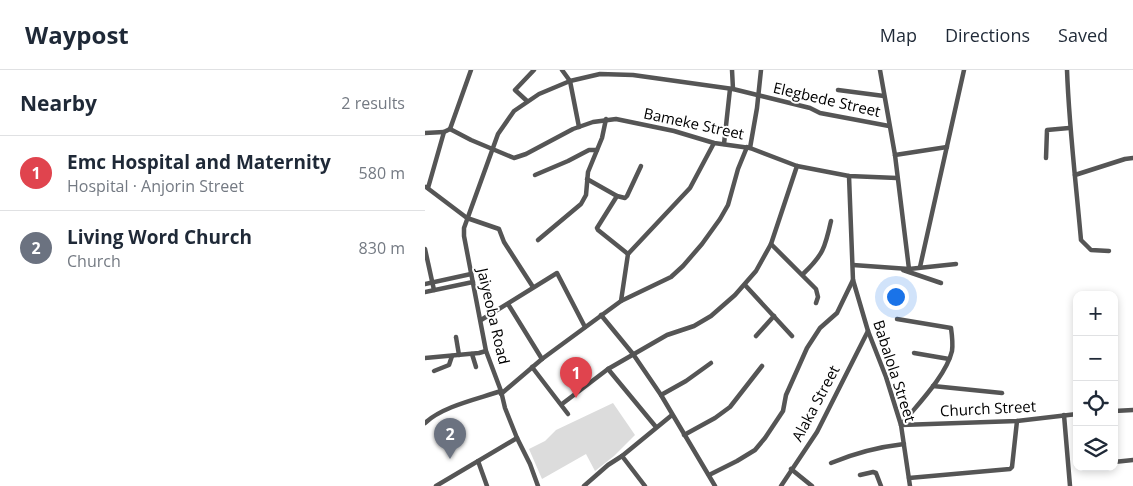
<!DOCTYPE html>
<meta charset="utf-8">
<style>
body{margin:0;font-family:"Open Sans",sans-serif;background:#f2f2f3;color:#1f2937}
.controls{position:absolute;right:15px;bottom:15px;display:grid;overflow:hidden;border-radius:10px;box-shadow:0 2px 8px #0003}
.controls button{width:45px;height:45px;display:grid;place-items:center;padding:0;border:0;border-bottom:1px solid #e0e1e3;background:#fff;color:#1f2937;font:25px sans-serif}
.you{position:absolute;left:470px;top:226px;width:18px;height:18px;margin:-12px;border:4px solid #fff;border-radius:50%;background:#1a73e8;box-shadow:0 0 0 8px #1a73e833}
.badge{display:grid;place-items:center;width:32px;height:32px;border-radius:50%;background:#2563eb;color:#fff;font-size:16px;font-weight:700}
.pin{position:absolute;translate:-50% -41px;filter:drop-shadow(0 1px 2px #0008)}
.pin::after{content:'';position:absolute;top:26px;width:18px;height:15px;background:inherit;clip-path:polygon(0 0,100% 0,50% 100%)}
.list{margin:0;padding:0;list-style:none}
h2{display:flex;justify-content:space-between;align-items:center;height:65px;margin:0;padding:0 20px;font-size:21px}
h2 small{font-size:16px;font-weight:400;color:#747a83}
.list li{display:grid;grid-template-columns:32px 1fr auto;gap:15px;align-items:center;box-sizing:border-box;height:75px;padding:0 20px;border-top:1px solid #e0e1e3}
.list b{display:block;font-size:19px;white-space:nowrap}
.list p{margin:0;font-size:16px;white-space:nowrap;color:#747a83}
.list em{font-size:16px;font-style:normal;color:#747a83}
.icon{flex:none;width:28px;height:28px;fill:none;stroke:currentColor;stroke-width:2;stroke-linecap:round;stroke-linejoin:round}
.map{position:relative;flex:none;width:708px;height:416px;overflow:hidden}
header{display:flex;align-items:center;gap:30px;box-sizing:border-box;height:70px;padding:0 25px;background:#fff;border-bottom:1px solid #e0e1e3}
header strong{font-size:24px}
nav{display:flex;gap:28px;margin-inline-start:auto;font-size:18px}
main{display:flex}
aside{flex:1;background:#fff}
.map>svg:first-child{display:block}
.green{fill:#dcdcdc}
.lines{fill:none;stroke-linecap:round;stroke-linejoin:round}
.street{stroke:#555;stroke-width:4.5}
.labels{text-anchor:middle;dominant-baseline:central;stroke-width:4;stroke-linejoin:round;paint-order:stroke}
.street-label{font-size:15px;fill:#000;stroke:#fff}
</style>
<header>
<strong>Waypost</strong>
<nav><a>Map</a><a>Directions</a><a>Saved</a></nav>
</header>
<main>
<aside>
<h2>Nearby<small>2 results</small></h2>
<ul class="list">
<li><span class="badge" style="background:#e0444e">1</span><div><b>Emc Hospital and Maternity</b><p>Hospital · Anjorin Street</p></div><em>580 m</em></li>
<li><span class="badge" style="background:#6b7280">2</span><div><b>Living Word Church</b><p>Church</p></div><em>830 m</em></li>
</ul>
</aside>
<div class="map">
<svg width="708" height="416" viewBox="0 0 708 416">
<rect width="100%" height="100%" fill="#fff"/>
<polygon class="green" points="188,333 210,365 189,386 170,401 161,384 117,409 104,379 120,371 131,360"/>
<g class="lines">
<g class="street">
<polyline points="137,0 145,11 154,57"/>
<polyline points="307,0 308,19"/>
<polyline points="455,0 470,85 484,199"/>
<path d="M 642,0 C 644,57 651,113 656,170 L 666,180 L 684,181"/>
<polyline points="413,20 459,26"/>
<polyline points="102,31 90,20 109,0"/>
<polyline points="25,59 46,0"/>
<polyline points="0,63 19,62"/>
<polyline points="299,74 305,19"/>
<polyline points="325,78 332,38 336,0"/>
<polyline points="470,85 522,77"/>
<polyline points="621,88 622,60 644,58"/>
<polyline points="110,105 143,91 164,80 172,80"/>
<polyline points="650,105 700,89 708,88"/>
<polyline points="424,106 428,210 443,261 461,307 476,355 485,416"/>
<polyline points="162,109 192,126 200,128 202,126 216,96"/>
<polyline points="1,117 42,148 74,159 79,172 108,217"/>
<polyline points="3,118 19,62 25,59 46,70 89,88 101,84 148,59 168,52 191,49 249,61 289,73 325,78 372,96 424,106 472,108"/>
<polyline points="192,126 172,158 173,160 203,184"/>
<polyline points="113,170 156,134 161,125 163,102 177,68 181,49"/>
<polyline points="346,174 391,219 393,227 391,233"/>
<polyline points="0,179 9,220"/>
<polyline points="428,195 484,199 531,194"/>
<polyline points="495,197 539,0"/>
<polyline points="478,200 516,213"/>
<path d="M 378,204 C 398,185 400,178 406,151"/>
<polyline points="0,214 46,204"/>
<polyline points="320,215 367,266"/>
<polyline points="0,222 48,212"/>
<polyline points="196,231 203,184 265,118 289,73"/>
<polyline points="83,234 117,289"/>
<polyline points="176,245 208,284 236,325 290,416"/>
<path d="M 472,249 L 526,258 C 527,265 528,274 527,281 C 521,306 492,335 476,355"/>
<polyline points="56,250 132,203 160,257"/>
<polyline points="331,266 349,246"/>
<polyline points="31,267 34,285"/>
<polyline points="489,283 524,289"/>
<polyline points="47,284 51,297"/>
<polyline points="0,288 54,283 61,281"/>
<polyline points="107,297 143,344"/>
<polyline points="183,299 231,357"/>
<polyline points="9,301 24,295 27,286"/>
<polyline points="508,316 577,323"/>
<polyline points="76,324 117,289 196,231 246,207 258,196 277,174 295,149 303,135 313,99 322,77"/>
<polyline points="236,325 261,311 286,293"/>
<polyline points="137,334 183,299 242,265 269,256 286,246 310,225 331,201 346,174 372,96"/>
<polyline points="689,341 708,340"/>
<polyline points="639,345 645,416"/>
<path d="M 0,353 C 18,336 53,329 76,321"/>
<polyline points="476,355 592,351 652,344"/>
<polyline points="259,365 290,348 305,337 337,296"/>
<polyline points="197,386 220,416"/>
<polyline points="53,391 62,416"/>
<polyline points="689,392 708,390"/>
<path d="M 406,393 C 430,383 453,377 479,374"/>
<polyline points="366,399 387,416"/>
<polyline points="284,405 312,391 330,380 340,368 358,341 361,325 382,278 395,258 412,243 428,210"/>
<polyline points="435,405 448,402 451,403 456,416"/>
<polyline points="484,408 585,399 587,397 592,351"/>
<polyline points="11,416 92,368"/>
<polyline points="113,416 105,394 92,368 80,338 76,321 61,281 39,166 39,158 73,64 89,41 114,24 145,11 175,4 208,5 308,19 385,38 395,43 464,56"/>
<polyline points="159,416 183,395 197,386 247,345"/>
<polyline points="356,416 392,362 443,261"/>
</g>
</g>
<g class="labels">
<g class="street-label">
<text transform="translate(402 29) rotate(13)">Elegbede Street</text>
<text transform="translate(269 53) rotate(12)">Bameke Street</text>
<text transform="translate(69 246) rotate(77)">Jaiyeoba Road</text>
<text transform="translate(470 301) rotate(72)">Babalola Street</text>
<text transform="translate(390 333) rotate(-62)">Alaka Street</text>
<text transform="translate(563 338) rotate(-3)">Church Street</text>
</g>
</g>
</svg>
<div class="controls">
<button>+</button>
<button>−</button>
<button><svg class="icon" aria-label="locate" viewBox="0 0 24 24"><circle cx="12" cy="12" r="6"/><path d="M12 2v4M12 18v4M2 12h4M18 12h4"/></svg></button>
<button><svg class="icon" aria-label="layers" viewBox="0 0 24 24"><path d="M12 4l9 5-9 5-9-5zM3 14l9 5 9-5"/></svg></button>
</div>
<div class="you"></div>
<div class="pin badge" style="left:151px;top:328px;background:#e0444e">1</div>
<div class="pin badge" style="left:25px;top:389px;background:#6b7280">2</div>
</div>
</main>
